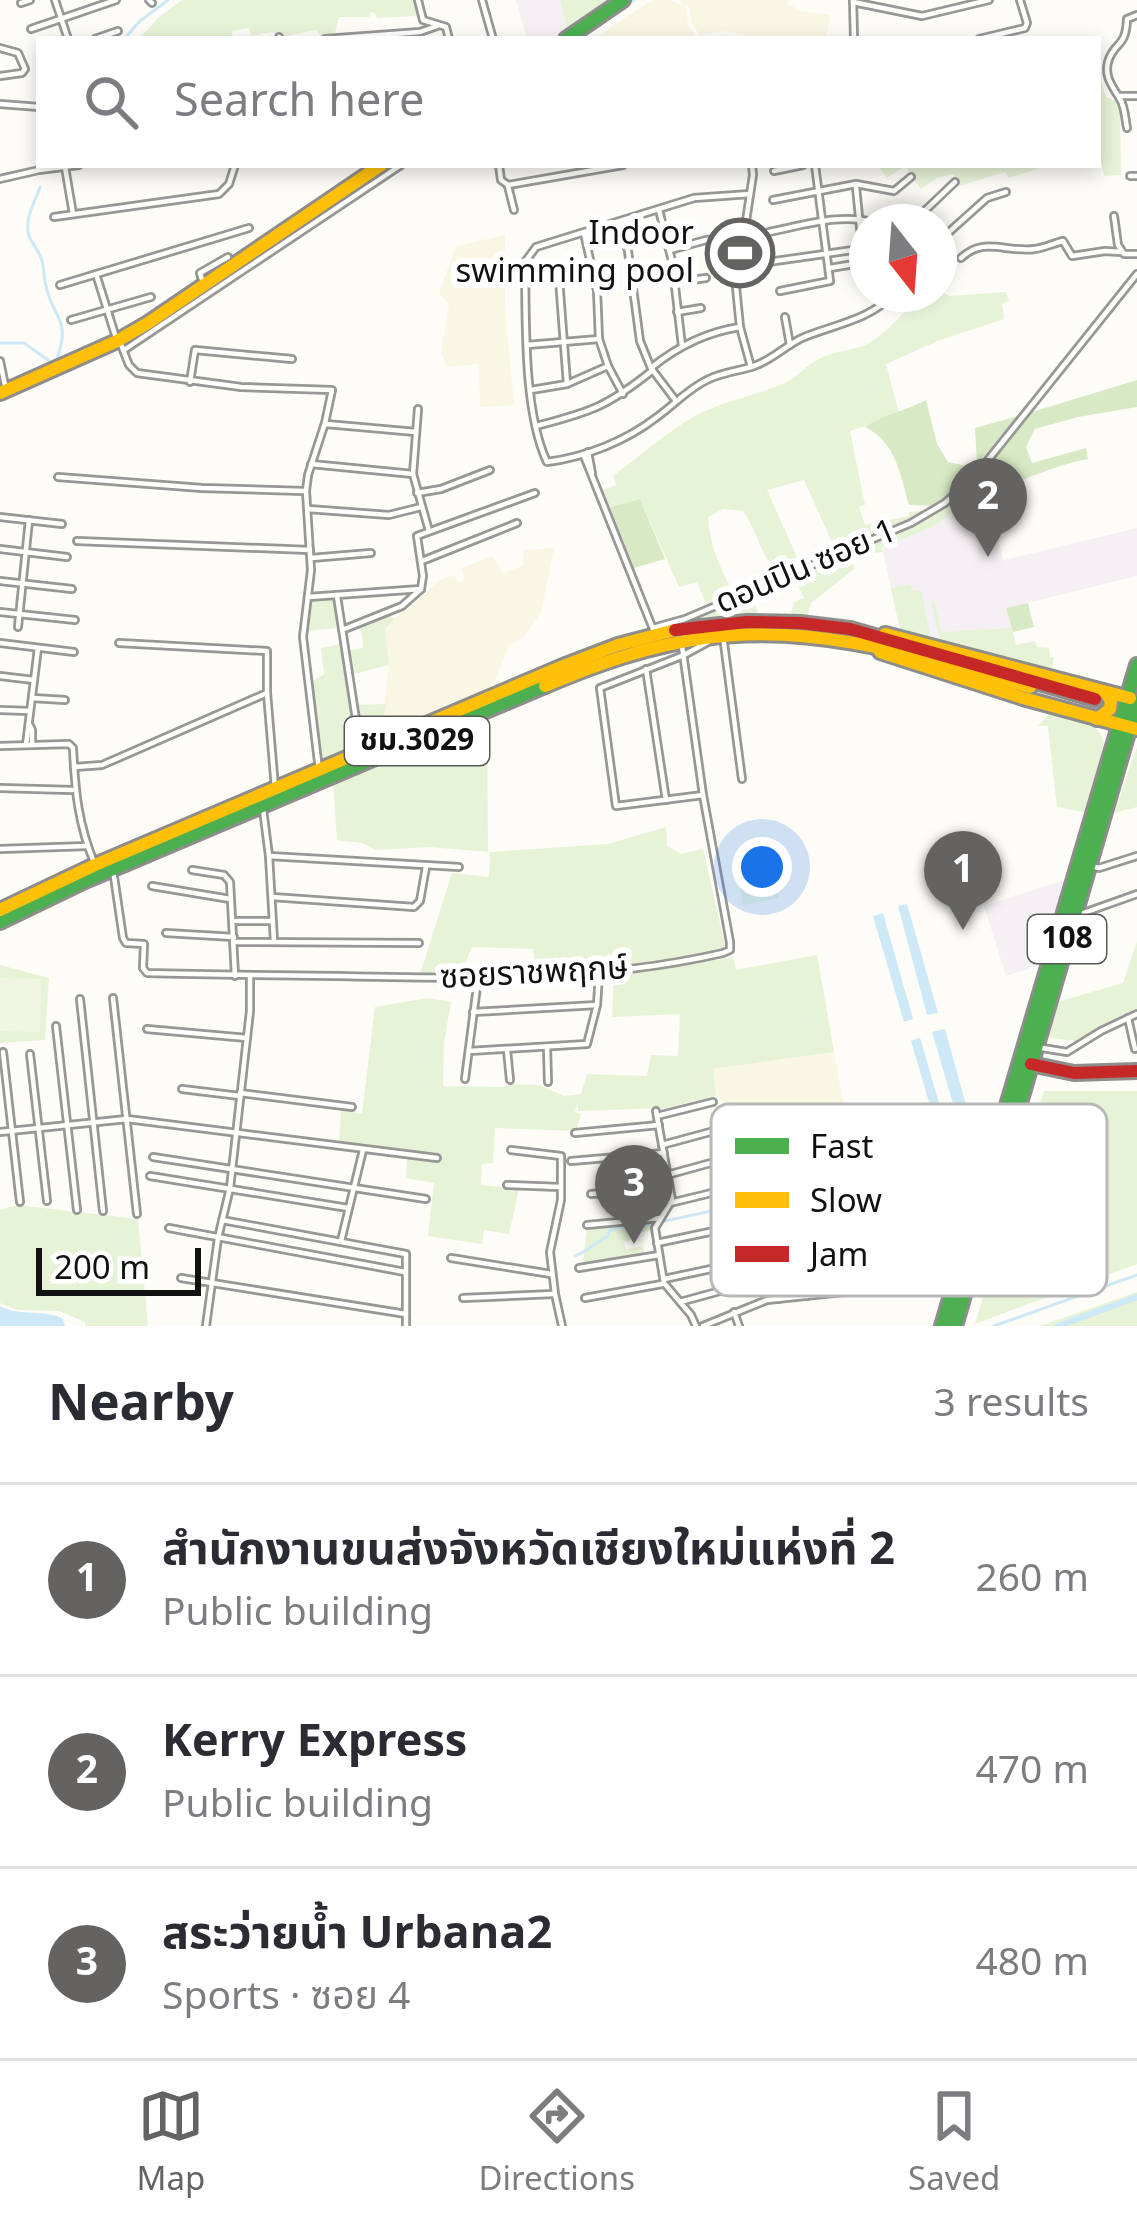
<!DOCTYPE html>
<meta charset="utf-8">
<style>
body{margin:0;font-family:Georgia,"Noto Sans Thai",serif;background:#f2f2f3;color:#2b2b33}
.compass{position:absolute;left:849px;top:204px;width:108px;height:108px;border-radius:50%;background:#fff;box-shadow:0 6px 18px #0003;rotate:163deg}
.scale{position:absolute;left:36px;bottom:30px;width:165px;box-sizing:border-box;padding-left:12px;border:6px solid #111;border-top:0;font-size:33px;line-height:42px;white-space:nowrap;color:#111;-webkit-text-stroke:9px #fff;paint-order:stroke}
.you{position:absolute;left:762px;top:867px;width:42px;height:42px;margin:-30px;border:9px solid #fff;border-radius:50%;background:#1a73e8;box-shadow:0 0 0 18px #1a73e833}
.badge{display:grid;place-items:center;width:78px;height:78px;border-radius:50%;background:#646362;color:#fff;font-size:39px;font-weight:700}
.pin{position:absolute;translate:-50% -99px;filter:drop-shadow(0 3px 6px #0008)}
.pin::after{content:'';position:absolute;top:63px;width:42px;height:36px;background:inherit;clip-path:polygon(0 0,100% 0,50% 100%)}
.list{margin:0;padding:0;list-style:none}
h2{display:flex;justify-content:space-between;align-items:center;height:156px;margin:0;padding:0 48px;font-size:51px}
h2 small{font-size:39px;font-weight:400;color:#7c7c81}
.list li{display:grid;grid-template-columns:78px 1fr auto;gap:36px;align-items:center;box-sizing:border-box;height:192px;padding:0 48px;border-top:3px solid #e1e1e2}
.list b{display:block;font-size:45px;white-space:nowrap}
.list p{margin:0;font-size:39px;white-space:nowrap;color:#7c7c81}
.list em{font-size:39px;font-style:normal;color:#7c7c81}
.icon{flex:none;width:66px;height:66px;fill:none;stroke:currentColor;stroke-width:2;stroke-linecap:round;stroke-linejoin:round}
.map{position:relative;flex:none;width:1137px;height:1326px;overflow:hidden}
.search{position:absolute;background:#fff;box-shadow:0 6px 18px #0003;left:36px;right:36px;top:36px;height:132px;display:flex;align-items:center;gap:30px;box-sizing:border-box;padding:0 42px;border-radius:0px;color:#7c7c81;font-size:45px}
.sheet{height:732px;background:#fff}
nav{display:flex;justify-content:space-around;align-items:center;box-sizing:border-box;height:168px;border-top:3px solid #e1e1e2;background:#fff;font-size:33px;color:#7c7c81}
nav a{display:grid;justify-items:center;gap:6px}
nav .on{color:#646362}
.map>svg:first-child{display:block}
.industrial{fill:#f5f0f3}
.farmland{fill:#f9f7e4}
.green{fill:#e7f3d7}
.forest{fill:#d8eac5}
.pitch{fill:#f0f6e1}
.water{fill:#cde8f7}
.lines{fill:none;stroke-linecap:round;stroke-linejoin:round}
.stream{stroke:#cde8f7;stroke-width:3}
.canal{stroke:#cde8f7;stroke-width:6}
.primary-tunnel{stroke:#dad9d4;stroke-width:9;stroke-dasharray:9 4.5;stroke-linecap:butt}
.street-casing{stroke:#979795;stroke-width:10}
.fast-casing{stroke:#8e8d8b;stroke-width:18}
.slow-casing{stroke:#8e8d8b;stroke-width:18}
.jam-casing{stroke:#8e8d8b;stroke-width:18}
.street{stroke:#fffffe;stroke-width:4.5}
.fast{stroke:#4caf50;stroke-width:12}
.slow{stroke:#ffc107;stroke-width:12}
.jam{stroke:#c62828;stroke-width:12}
.labels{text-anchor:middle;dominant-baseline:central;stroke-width:12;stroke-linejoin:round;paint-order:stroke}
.shield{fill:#fff;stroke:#585858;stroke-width:3}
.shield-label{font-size:30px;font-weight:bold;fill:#111}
.poi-label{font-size:33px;fill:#111;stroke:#fff;text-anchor:end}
.street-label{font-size:33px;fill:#111;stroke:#fff}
.key{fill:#fff;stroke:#b8b8b8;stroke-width:3}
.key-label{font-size:33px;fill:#111}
</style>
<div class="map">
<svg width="1137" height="1326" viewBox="0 0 1137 1326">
<rect width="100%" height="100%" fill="#fdfcf7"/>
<g class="industrial">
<polygon points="516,0 560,0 568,32 555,39 527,39"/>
<polygon points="988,492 1003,560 1137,528 1137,576 1007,608 1021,663 900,630 882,547 933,527 977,495"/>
<polygon points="1067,879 1043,964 1006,976 984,906"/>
</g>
<g class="farmland">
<polygon points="652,0 669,0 681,5 680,0 788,0 788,4 801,11 830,15 826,39 767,39 724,31 700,35 692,24 689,7 686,5 688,25 698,39 593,39"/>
<polygon points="505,235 505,309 514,405 480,407 479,364 447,367 441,353 449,305 439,293 456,246"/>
<polygon points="554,548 541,612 524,637 509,645 491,690 380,737 389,665 385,629 394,619 440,580 455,575 458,582 465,580 461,568 493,556 503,573 523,566 524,550"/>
<polygon points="834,1052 847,1125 751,1143 728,1105 716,1096 712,1069"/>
</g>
<g class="green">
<polygon points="182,0 415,0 416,16 377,18 375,13 371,12 369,17 339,17 335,33 321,37 316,30 286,36 271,32 251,36 249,28 232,31 233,39 139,39 159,17"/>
<polygon points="560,0 613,0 568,32"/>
<polygon points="1098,72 1106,97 1120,103 1121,175 1104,176 1098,142"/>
<polygon points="877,165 1048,165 1009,178 1005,172 959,186 954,174 937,178 921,189 905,166 887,178"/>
<path d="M 939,291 L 950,296 L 1006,292 L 1009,301 L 1002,304 L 1004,319 L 940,340 L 886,364 L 899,413 C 881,417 868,426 850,431 L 865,505 L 859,507 L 865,525 L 909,516 L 909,512 L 930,510 L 836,551 L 804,480 L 767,490 L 801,566 L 756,585 L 771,565 C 759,547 755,528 743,511 L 723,509 L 708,517 C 709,544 720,567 732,591 L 727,598 L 706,604 L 697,582 L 679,587 L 640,499 L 610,507 L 603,490 L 616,485 L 613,476 C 638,457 662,437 688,420 C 717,402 751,397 783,384 C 797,378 807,364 821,358 C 835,351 851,351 865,345 C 894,332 910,294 939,294 Z"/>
<polygon points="984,474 988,492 977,495 933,527 882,547 883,552 858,555 857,548 935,515"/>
<polygon points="850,551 854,569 811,603 807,618 768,618 769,613 791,613 794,602 804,598 797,583 767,595 764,592 760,594 758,591"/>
<polygon points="911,584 912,590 921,591 931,638 900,630 891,588"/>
<polygon points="752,593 759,617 689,623 689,620"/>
<polygon points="334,599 338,628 306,631 310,601"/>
<polygon points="931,601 934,601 942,632 1011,628 1016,645 1035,641 1037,647 1049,648 1050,657 1054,657 1052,670 940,641"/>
<polygon points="389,615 394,619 385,629 389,665 346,676 351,705 386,704 380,737 320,762 310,683 324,674 321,648 341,644 343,652 363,648 361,626"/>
<path d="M 1050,713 C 1071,719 1098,720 1104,742 L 1088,813 L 1057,807 L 1048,726 L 1038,726 Z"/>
<polygon points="487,717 488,852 430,847 376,850 362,843 337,840 333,783"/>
<polygon points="1137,748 1137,807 1114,813 1136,749"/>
<polygon points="666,827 667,846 681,854 703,849 725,945 719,951 586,971 536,974 533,949 472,947 461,973 420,974 452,873 489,877 490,852 608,844"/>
<polygon points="1137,941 1137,1012 1075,1041 1046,1037 1057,1002 1123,983"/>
<polygon points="817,955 834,1052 713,1069 716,1096 667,1108 578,1111 578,1102 575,1112 581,1114 576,1131 495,1128 493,1163 482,1164 481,1185 519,1189 509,1234 484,1230 482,1244 428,1236 434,1183 406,1178 407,1152 339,1144 341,1110 362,1114 375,1007 428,998 451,1002 444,1043 443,1086 501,1087 514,1084 539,1085 564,1096 581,1094 587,1074 647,1076 651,1055 678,1056 680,1014 612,1017 614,979 620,975 733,957 736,970"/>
<polygon points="0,965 49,978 45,1040 0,1043"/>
<polygon points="1044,1091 1137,1091 1137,1264 975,1324"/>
<polygon points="18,1205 138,1219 148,1326 85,1326 85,1322 59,1311 17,1310 0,1303 0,1210"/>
<polygon points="657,1218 649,1231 629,1234 631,1240 624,1242 626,1249 643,1246 644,1256 583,1264 587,1225"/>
<polygon points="1137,1292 1137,1326 1040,1326"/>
</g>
<g class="forest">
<path d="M 1137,380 L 1137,407 L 1078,417 L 1035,429 L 1026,447 L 1032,463 L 1086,448 L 1088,459 C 1053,465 1022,482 988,492 L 984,474 L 1029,413 Z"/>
<path d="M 926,400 L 937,444 L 948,462 L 967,466 L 973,474 L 934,506 L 909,505 C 900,474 896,442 865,427 C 883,414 906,411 926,400 Z"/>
<polygon points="1018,416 1001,439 977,463 975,428"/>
<polygon points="640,499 665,559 634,568 610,507"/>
<polygon points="1028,603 1034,627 1013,632 1006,608"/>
</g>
<g class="pitch">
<polygon points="775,876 779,898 743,905 739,883"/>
<polygon points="0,978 41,979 40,1032 0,1031"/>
</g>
<g class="water">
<polygon points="907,904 938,1013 927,1015 898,906"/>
<polygon points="883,913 913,1019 904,1022 873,916"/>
<polygon points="945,1029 978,1148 960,1127 932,1032"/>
<polygon points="920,1038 948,1134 975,1165 962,1214 911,1041"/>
<path d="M 0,1306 C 20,1317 42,1309 62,1318 L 65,1326 L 0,1326 Z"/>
</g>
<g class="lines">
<g class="stream">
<polyline points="124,39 140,21 168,0"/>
<polyline points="577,39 634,0"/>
<path d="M 0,343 L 24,343 L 51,362 L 57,359 C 71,318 54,321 46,286 C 43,277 45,267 41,258 C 38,248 30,243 28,232 C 26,214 35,202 40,187"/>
<polyline points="0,399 129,342 391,165"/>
<path d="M 575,1256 C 588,1251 596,1242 608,1236 L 609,1231 L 625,1225 L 647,1225 L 725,1208 L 732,1210"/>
<polyline points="994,1326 1137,1275"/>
</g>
<polyline class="canal" points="1058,1326 1137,1297"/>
<polyline class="primary-tunnel" points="1093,704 1115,711"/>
<defs>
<g id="street">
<polyline points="55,0 68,39"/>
<polyline points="149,0 152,3"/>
<polyline points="418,0 423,20 446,27 449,39"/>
<polyline points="482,0 493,39"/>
<polyline points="853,0 854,39"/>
<polyline points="853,2 922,16 989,0"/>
<polyline points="21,3 30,0"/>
<polyline points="31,29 116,0"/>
<polyline points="279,37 280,39"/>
<polyline points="95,39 118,31"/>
<polyline points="325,39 420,32 437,26"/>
<polyline points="979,39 1025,28 1027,23 1020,0"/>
<polyline points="0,48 18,53 25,69 22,73 0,76"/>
<polyline points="1119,96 1137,96"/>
<polyline points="0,104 39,107"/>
<path d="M 1127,128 C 1125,118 1125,107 1120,99 C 1113,87 1104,77 1108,62 C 1114,41 1126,49 1127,19 L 1137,15"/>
<polyline points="499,165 501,180 508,185 623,165"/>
<polyline points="65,167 73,214"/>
<polyline points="774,171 803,165"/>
<polyline points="1130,176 1137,176"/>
<polyline points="0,179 39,170 79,165"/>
<polyline points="508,186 514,210"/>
<polyline points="856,187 862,247"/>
<path d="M 750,194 L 694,198 L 536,247 L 525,262 C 526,318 523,411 547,462 C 586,457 626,441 657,417 C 675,404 689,388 709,379 C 724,372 739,371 754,366 C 772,360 785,346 802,338 C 832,325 871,320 893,294"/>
<polyline points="773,200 856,184 894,191 911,177"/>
<polyline points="659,210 672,261 682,346"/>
<polyline points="1114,216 1118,245 1124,254 1137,254"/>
<polyline points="54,217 219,194 229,184 235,165"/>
<polyline points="620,222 628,251 640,341 651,368 676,401"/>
<polyline points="913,222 955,182"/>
<path d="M 769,232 C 801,226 839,213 872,222"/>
<polyline points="584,233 597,291 599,339 608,366 623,394"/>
<polyline points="939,241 987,198 1006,192"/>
<polyline points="670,250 706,240 744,236"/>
<path d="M 961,258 C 984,236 1006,253 1035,249 C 1044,248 1054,243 1063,241 L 1072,256 L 1105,251 L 1121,252"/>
<polyline points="768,262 867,248"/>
<polyline points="830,268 860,263"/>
<polyline points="96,274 117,341"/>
<polyline points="559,279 567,384"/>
<polyline points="676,282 706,278"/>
<polyline points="525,284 594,272"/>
<polyline points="60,285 249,228"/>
<polyline points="204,286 200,273 228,257"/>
<polyline points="780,291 830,281 815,165"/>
<polyline points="677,312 701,308"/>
<polyline points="785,317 790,345"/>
<polyline points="71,320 151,297"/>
<polyline points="120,342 129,365 137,373 241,387 332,390 325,423 308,475 306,491 311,570 303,637 319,770"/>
<polyline points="527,345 599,339"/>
<polyline points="124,350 401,165"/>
<polyline points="0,361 6,390"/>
<polyline points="751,367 740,327 736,287 753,175 752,165"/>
<path d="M 651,368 C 678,346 706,332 740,327"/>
<polyline points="190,382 195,350 292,359"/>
<polyline points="531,390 567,384 608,366"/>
<polyline points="418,409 413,474 429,531"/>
<polyline points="326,424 416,432"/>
<path d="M 536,426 C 591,412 608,406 653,370"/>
<polyline points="588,452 592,474"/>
<polyline points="584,456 653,629"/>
<polyline points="311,464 413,474"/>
<polyline points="58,477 202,488 304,491"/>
<polyline points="417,493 441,489 490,470"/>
<polyline points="308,509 389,515 421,507"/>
<polyline points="0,517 62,524"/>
<polyline points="77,541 310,550"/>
<polyline points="0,549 67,557"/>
<polyline points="311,558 371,553"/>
<polyline points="422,561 517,523"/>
<polyline points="0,581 72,589"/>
<polyline points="421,589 423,576 417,536 535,493"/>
<polyline points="337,596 361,752"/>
<polyline points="308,597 421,589"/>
<polyline points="0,612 75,620"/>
<polyline points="18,627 29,520"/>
<polyline points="653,628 685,619 911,523 945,503 976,475 1137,274"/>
<polyline points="342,630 402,606 421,589"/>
<polyline points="723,636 742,779"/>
<polyline points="0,643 74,652"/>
<polyline points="119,643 267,651 267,693 275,788"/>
<polyline points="646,669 666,800"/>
<polyline points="0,676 34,680"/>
<polyline points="32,698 65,700"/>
<polyline points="0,710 30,711"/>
<polyline points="29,724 32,730 32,745"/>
<polyline points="26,745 38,648"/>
<path d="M 0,746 L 69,744 L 73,748 C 75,791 78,824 95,865"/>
<polyline points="74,767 102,765 267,693"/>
<polyline points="0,788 72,790"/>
<polyline points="703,795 616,806 600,688 684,655 708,642"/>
<polyline points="263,809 269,856 274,941"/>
<polyline points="0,849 87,846"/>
<polyline points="269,856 459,867"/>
<polyline points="1091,866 1099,868 1137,856"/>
<path d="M 113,870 L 123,938 L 126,943 L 144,944 L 143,968 L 147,973 C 211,975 275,975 340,976 C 468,979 597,982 723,953 L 730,950 L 730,942 L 703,795 L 682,646"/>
<polyline points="192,870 224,875 230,882 235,976"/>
<polyline points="152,886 230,899"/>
<polyline points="272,897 414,907 420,901 426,867"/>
<polyline points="1075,916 1137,894"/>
<polyline points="236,921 272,921"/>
<polyline points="166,933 234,937"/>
<polyline points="235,942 419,943"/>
<polyline points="113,998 137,1214"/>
<polyline points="80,999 103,1211"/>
<polyline points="473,1012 597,1005"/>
<polyline points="1128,1018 1135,1049"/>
<polyline points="56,1026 77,1210"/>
<polyline points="147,1029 247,1038"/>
<polyline points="547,1047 548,1082"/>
<polyline points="1036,1047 1067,1052 1101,1031 1137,1014"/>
<polyline points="507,1050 510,1080"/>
<polyline points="469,1051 587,1044 597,1005 599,974"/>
<polyline points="3,1052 20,1202"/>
<polyline points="30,1054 47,1201"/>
<polyline points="465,1079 478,979"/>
<polyline points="182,1089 240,1096"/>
<polyline points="240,1093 352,1107"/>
<polyline points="656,1111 672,1200 655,1228 664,1283 691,1315 696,1326"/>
<polyline points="657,1116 713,1102"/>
<polyline points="0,1132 127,1119 437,1158"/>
<polyline points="575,1133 659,1125"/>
<polyline points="662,1145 736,1125"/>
<polyline points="511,1150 561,1156 561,1200 550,1252 555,1294 562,1326"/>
<polyline points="153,1157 426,1199"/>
<polyline points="571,1161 664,1153"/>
<polyline points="803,1161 814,1201 821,1294"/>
<polyline points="763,1173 851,1146"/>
<polyline points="667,1175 754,1151"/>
<polyline points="150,1176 348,1208"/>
<polyline points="507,1185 560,1187"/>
<polyline points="591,1194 669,1187"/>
<polyline points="814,1201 841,1197"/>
<polyline points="670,1203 761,1181"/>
<polyline points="855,1205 861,1289"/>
<polyline points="739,1212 758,1211 779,1299"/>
<polyline points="222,1220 406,1254 406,1326"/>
<polyline points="587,1225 661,1218"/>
<polyline points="816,1227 843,1224"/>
<polyline points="169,1228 405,1272"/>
<polyline points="341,1241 363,1150"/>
<polyline points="657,1243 733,1227"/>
<polyline points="817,1251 843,1249"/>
<polyline points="451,1258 551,1274"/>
<polyline points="803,1265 807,1296"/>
<polyline points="579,1268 659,1255"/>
<polyline points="819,1276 846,1274"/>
<polyline points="181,1278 406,1314"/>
<polyline points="664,1279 739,1263"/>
<polyline points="463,1298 553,1294"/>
<polyline points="585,1298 662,1284"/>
<polyline points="680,1302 753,1282"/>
<polyline points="734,1312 739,1326"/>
<polyline points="206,1326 218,1238 230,1188 250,1011 250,976"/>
<polyline points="703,1326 767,1300 948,1281 955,1282"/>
</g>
<g id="fast">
<polyline points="566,39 623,0"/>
<polyline points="0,922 85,881 545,686"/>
<polyline points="942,1326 1137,665"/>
<polyline points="955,1326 1137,702"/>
</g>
<g id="slow">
<polyline points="0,393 117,341 148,323 381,165"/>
<polyline points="885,634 1130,698"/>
<polyline points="880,652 1023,698 1137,729"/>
<path d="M 545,686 C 597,664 648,646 704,638 C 814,622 925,658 1030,687"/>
<polyline points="1097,719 1110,709 1111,701 1106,693"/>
<polyline points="0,910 95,865 563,666 618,645 675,630"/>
</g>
<g id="jam">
<polyline points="675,630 747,622 800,623 850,629 1095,699"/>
<polyline points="1031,1064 1074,1073 1137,1071"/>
</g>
</defs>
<use href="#street" class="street-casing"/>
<use href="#fast" class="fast-casing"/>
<use href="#slow" class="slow-casing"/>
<use href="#jam" class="jam-casing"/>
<use href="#street" class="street"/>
<use href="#fast" class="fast"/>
<use href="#slow" class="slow"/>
<use href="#jam" class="jam"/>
</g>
<defs>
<symbol id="stadium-ring" viewBox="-11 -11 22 22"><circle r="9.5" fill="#fff" stroke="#646362" stroke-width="1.5"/><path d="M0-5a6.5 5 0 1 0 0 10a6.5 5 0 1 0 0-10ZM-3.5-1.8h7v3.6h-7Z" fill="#646362"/></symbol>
</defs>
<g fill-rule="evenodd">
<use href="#stadium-ring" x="702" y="215" width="76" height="76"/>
</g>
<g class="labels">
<g class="shield">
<rect x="345" y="717" width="144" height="48" rx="9"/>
<rect x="1028" y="915" width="78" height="48" rx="9"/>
</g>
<g class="shield-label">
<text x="417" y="741">ชม.3029</text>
<text x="1067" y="939">108</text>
</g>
<g class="poi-label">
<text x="694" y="234">Indoor<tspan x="694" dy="38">swimming pool</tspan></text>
</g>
<g class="street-label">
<text transform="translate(806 567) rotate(-23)">ดอนปิน ซอย 1</text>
<text transform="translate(534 973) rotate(-3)">ซอยราชพฤกษ์</text>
</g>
</g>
<rect x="711" y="1104" width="396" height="192" rx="18" class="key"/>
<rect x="735" y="1138" width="54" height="16" fill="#4caf50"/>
<rect x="735" y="1192" width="54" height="16" fill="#ffc107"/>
<rect x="735" y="1246" width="54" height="16" fill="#c62828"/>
<g class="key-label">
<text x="810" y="1158">Fast</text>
<text x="810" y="1212">Slow</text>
<text x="810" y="1266">Jam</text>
</g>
</svg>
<svg class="compass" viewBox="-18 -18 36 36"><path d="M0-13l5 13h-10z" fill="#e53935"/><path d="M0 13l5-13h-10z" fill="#7c7c81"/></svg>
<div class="scale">200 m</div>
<div class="you"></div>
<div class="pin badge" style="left:963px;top:930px">1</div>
<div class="pin badge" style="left:988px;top:557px">2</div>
<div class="pin badge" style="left:634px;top:1244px">3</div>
<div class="search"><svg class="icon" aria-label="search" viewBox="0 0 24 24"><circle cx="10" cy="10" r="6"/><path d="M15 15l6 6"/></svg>Search here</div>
</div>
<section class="sheet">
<h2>Nearby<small>3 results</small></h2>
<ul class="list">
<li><span class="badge">1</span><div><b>สำนักงานขนส่งจังหวัดเชียงใหม่แห่งที่ 2</b><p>Public building</p></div><em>260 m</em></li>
<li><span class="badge">2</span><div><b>Kerry Express</b><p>Public building</p></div><em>470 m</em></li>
<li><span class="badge">3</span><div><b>สระว่ายน้ำ Urbana2</b><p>Sports · ซอย 4</p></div><em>480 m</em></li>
</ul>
</section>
<nav>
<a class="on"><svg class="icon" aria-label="map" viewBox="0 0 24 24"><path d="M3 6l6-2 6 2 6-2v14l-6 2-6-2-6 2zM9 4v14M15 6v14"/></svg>Map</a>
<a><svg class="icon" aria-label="directions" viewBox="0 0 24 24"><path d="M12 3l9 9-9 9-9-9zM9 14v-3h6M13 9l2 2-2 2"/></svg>Directions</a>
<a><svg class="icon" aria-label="saved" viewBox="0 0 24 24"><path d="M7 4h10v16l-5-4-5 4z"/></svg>Saved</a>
</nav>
